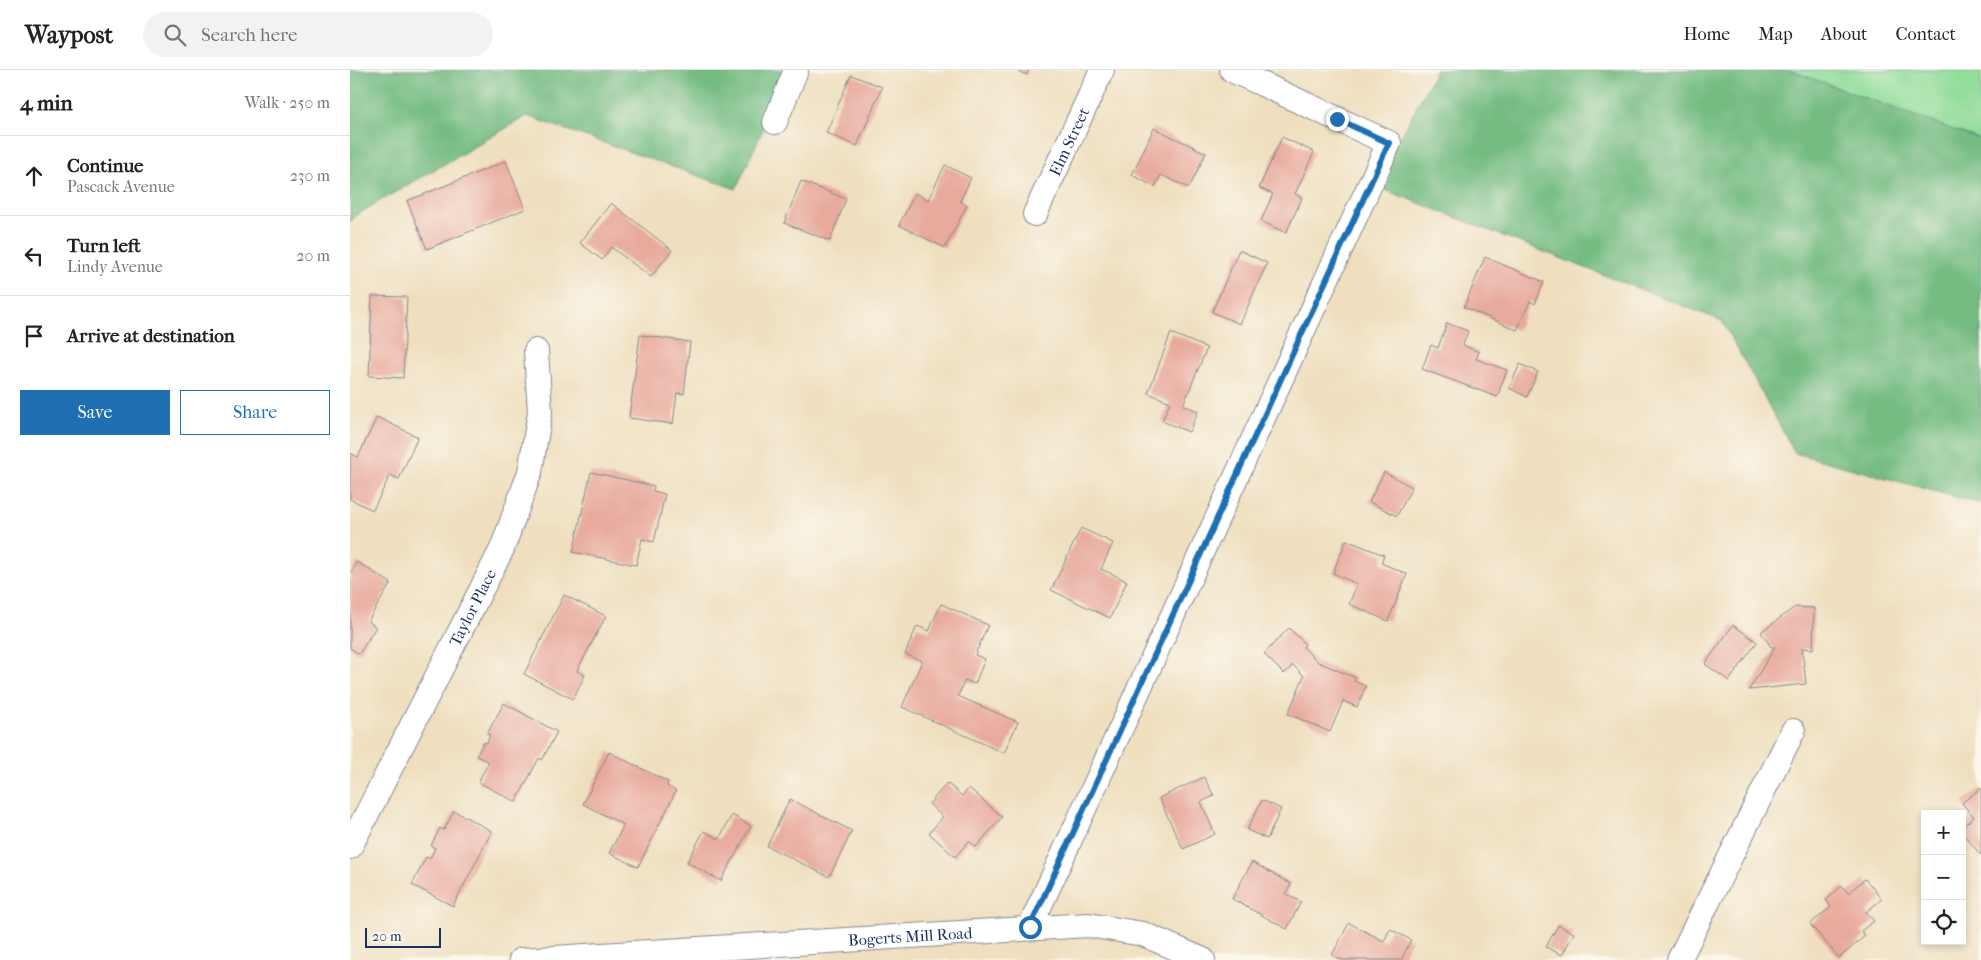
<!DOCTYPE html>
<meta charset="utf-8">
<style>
body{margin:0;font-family:"IM FELL French Canon",serif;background:#f2f2f2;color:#222}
.controls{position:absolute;right:15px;bottom:15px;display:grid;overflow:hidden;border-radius:0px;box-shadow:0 2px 8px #0003}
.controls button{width:45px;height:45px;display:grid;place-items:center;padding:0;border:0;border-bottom:1px solid #e0e0e0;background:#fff;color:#222;font:25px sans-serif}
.scale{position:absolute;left:15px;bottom:12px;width:76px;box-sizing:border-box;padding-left:5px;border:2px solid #1b2f5e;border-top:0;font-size:14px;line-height:18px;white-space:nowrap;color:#1b2f5e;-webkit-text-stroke:4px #fbf7ec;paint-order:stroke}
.stop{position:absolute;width:15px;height:15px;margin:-11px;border:4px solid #1f6fb2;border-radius:50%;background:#fff}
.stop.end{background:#1f6fb2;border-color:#fff;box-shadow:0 1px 5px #0008}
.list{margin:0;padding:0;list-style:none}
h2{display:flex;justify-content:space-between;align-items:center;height:65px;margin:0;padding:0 20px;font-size:21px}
h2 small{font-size:16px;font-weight:400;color:#767676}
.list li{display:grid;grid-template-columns:32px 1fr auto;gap:15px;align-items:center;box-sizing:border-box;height:80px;padding:0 20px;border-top:1px solid #e0e0e0}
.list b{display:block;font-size:19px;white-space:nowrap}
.list p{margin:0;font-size:16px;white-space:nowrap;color:#767676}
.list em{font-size:16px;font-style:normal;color:#767676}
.actions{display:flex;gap:10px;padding:15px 20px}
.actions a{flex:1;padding:11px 0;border:1px solid #1f6fb2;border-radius:0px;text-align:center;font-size:18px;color:#1f6fb2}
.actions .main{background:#1f6fb2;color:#fff}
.icon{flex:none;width:28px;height:28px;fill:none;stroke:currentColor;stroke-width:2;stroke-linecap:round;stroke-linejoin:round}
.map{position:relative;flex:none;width:1631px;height:890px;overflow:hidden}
header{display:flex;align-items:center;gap:30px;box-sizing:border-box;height:70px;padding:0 25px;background:#fff;border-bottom:1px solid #e0e0e0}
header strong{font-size:24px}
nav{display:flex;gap:28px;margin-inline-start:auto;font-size:18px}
.search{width:350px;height:45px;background:#f2f2f2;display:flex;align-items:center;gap:12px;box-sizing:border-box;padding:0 18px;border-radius:28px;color:#767676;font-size:19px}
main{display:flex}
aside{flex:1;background:#fff}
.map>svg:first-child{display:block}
.green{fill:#91dd9a;stroke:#56867c}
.forest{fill:#74bc82;stroke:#487670}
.building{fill:#e8aa9d}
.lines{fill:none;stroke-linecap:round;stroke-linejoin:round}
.minor-casing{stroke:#85878e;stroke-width:26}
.minor{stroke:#fff;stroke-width:24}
.route{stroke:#1f6fb2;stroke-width:6}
.labels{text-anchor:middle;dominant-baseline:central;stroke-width:4;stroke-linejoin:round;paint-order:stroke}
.street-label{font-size:16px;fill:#1b2f5e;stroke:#fbf7ec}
</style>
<header>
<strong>Waypost</strong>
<div class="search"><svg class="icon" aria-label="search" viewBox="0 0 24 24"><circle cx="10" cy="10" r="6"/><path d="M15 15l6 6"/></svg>Search here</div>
<nav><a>Home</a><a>Map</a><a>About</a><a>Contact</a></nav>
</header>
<main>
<aside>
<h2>4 min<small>Walk · 250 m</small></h2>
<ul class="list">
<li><svg class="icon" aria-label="ahead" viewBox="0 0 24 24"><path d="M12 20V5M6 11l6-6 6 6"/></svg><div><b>Continue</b><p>Pascack Avenue</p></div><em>230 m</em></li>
<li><svg class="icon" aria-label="left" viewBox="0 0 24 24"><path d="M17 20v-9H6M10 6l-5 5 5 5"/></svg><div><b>Turn left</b><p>Lindy Avenue</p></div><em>20 m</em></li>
<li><svg class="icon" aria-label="arrive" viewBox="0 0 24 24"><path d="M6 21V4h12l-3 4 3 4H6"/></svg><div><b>Arrive at destination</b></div></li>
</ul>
<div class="actions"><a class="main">Save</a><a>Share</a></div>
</aside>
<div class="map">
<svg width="1631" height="890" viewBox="0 0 1631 890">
<rect width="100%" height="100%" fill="#fbf7ec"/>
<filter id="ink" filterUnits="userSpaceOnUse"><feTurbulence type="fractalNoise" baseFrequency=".02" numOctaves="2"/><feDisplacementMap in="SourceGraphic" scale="10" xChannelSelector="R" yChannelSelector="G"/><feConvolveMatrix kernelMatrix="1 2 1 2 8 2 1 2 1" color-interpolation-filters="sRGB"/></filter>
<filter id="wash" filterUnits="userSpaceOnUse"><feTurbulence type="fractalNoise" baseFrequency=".0096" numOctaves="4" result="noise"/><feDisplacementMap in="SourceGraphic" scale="20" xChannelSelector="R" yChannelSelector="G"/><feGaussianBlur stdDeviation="1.12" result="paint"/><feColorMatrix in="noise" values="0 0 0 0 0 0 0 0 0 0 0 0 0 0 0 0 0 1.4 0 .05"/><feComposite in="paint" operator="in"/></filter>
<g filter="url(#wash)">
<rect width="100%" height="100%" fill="#efdfbf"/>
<polygon class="green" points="1439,0 1631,0 1631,70"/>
<g class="forest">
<polygon points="0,0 440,0 386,119 177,46 6,145 0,152"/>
<polygon points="1086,0 1439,0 1631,70 1631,434 1445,383 1372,251 1025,116"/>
</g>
<g id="blocks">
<g class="building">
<polygon points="665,0 678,0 677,5"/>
<polygon points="501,5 532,17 507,76 476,63"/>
<polygon points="804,58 856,83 839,118 811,105 805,117 782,105"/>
<polygon points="932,67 964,82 945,124 952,128 936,163 911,151 923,124 909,118"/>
<polygon points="156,91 175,139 77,179 57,131"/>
<polygon points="595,95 621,108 610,131 617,135 595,178 549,155 565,123 578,130"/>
<polygon points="451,111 496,129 480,171 434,153"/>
<polygon points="261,133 322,180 301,207 261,177 252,190 230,173"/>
<polygon points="889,180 917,193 890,254 862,242"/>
<polygon points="1135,187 1194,212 1185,234 1180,231 1167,260 1114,237"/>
<polygon points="22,226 57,227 53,308 19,306"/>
<polygon points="1097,253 1118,261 1113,275 1129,282 1126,289 1157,300 1147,327 1072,299 1081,275 1088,278"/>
<polygon points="821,263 857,278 833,335 848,341 839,362 812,351 820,332 798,323"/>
<polygon points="290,265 340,272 334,324 327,323 323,354 279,348"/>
<polygon points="1170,294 1188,302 1177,327 1159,318"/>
<polygon points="27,347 68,367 49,409 40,405 23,440 0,429 0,383 8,387"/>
<polygon points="241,402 304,416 303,421 315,424 304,472 292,469 286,495 223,482"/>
<polygon points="1034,402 1062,417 1047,446 1019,432"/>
<polygon points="731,458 763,473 751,499 777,511 760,548 701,520"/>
<polygon points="996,470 1034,485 1031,493 1057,504 1038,551 999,534 1007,514 983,503"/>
<polygon points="7,492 41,513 18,551 26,557 9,584 0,578 0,504"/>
<polygon points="214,525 256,546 227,601 235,605 223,629 174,604"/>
<polygon points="591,534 638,555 625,585 635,589 625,614 615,610 608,626 668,652 654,683 552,637 572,591 555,584 567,556 579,561"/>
<polygon points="1445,537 1464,538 1463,579 1452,578 1456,614 1399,620 1425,577 1421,577 1411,562"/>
<polygon points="1383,555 1407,572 1379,611 1355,594"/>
<polygon points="939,558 955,574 953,577 968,592 1006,608 1004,611 1016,616 1007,637 993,631 980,662 938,644 954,606 943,595 934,604 914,584"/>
<polygon points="154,633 207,662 192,690 189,688 166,732 128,712 139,692 126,686 134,672 137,673 140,665 137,664"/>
<polygon points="259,682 318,712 317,716 326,721 288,797 259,783 274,755 233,734"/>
<polygon points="854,707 864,726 851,732 865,764 833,779 809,728"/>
<polygon points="597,713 612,726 619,718 652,747 626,777 619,771 605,787 579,763 593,747 579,734"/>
<polygon points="1631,718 1631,785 1612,763 1612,757 1624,747 1612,733"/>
<polygon points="440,729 502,761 479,807 417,776"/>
<polygon points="912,730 931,739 917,769 897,760"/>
<polygon points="104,741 142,761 103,836 62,815 76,787 80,789 85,778 81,776 90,758 94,760"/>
<polygon points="382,745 401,756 371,811 337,792 354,761 369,769"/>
<polygon points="902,792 941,814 936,824 951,832 937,859 882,829"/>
<polygon points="1515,809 1532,829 1516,842 1524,851 1511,861 1515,866 1489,888 1460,854 1481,837 1476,830 1492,816 1498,823"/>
<polygon points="999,853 1034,871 1040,859 1061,870 1051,890 992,890 982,885"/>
<polygon points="1208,855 1224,863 1212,885 1196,877"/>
</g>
</g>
</g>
<g filter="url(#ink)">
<use href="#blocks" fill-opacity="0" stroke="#85878e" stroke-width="1"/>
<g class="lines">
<defs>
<g id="minor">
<polyline points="425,52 446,0"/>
<path id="s1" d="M 685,144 L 752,0"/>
<path id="s2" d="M 0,777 L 152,479 L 180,402 L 190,342 L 186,281"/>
<polyline points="680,857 1039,73 882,0"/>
<path id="s3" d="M 171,890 L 738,855 L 793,864 L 853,890"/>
<polyline points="1329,890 1443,661"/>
</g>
</defs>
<use href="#minor" class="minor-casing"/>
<use href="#minor" class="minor"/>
</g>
</g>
<g class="lines" filter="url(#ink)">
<polyline class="route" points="680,857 1039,73 987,49"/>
</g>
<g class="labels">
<g class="street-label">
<text stroke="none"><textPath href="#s1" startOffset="80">Elm Street</textPath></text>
<text stroke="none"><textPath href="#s2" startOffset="269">Taylor Place</textPath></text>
<text stroke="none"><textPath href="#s3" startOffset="390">Bogerts Mill Road</textPath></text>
</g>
</g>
</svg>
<div class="controls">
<button>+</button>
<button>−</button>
<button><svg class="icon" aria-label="locate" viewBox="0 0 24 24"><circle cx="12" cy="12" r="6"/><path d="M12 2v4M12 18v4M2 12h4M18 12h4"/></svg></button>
</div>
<div class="scale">20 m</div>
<div class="stop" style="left:680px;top:857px"></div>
<div class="stop end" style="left:987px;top:49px"></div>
</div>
</main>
